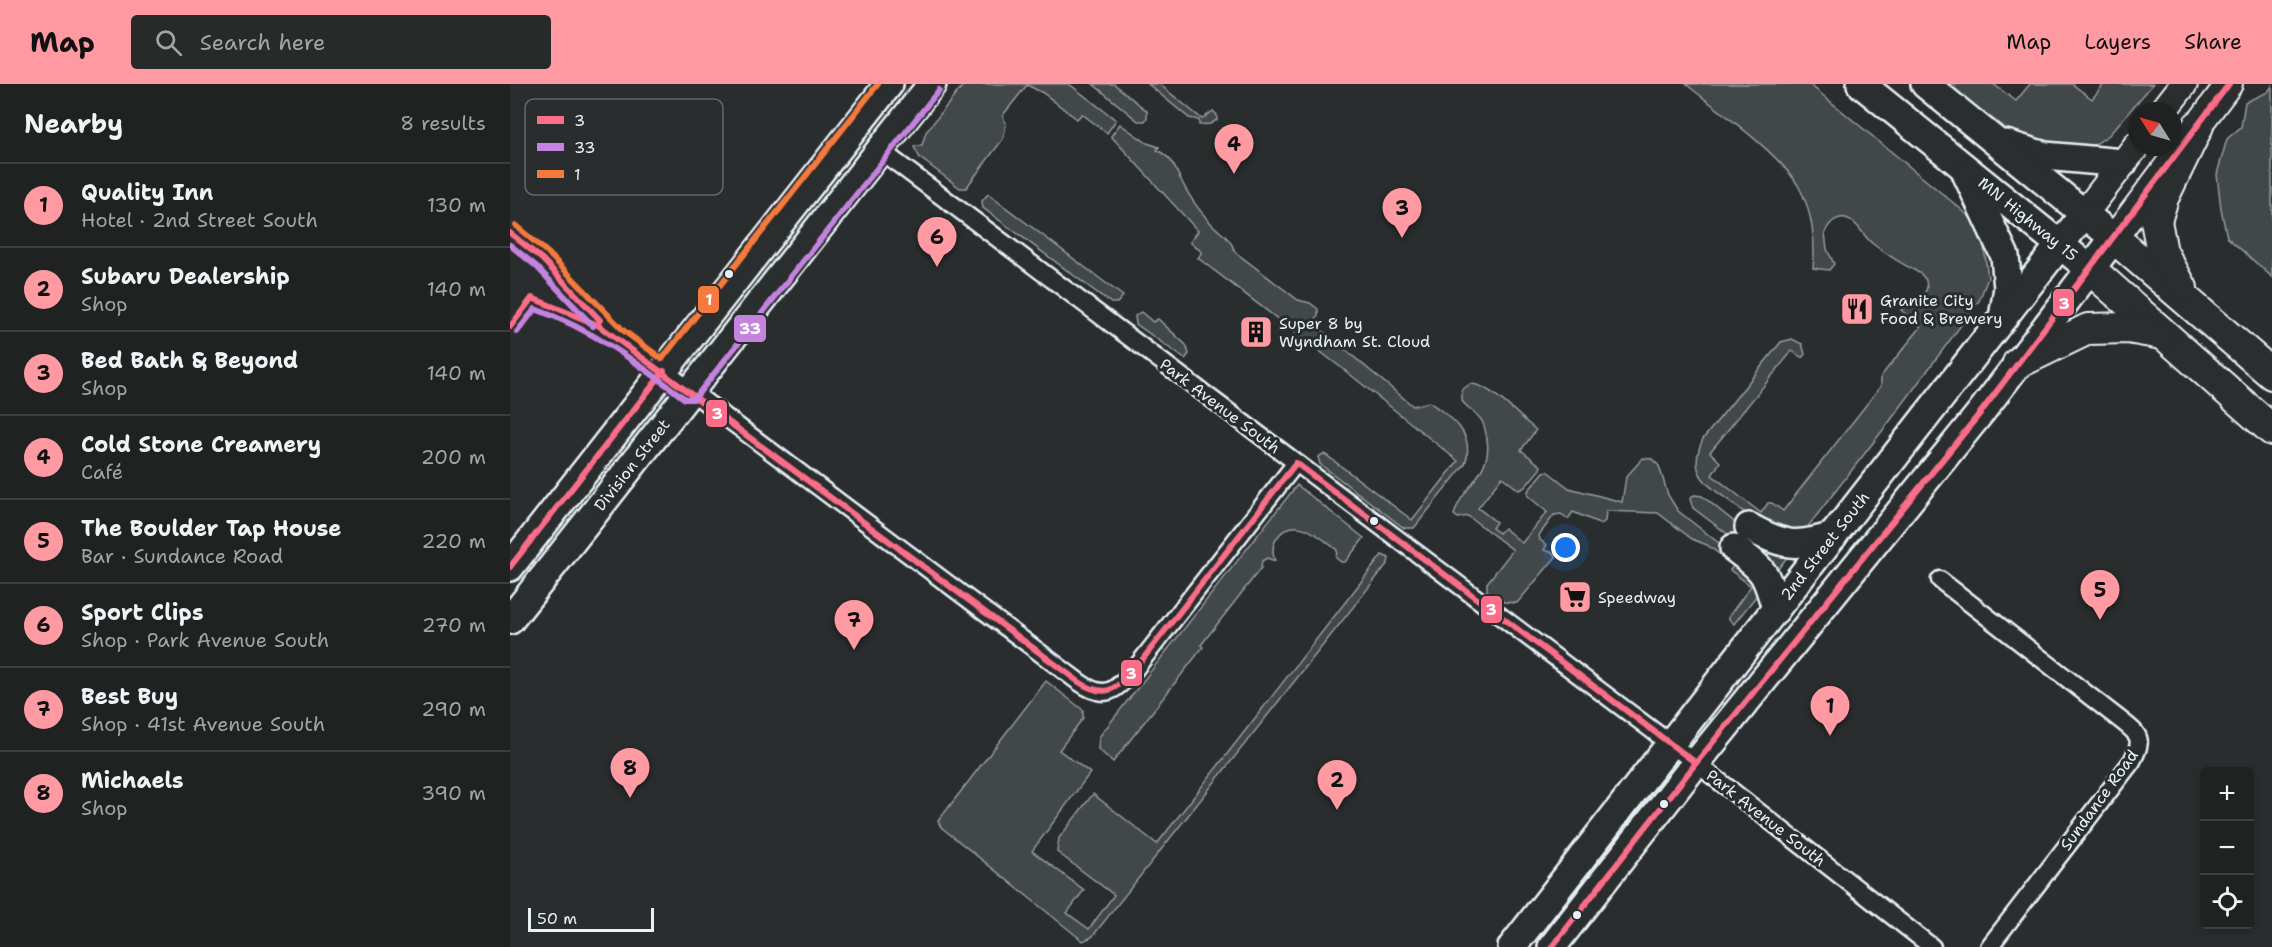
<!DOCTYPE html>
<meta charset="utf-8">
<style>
body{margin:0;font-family:"Shantell Sans",sans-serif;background:#282a2a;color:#f1f3f6}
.controls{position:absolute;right:18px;bottom:18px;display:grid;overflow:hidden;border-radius:6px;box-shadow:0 3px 9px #0003}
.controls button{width:54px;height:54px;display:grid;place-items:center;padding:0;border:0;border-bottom:2px solid #3d3f40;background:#202222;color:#f1f3f6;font:30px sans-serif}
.compass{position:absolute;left:1618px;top:18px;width:54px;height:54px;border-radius:50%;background:#202222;box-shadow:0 3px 9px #0003;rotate:307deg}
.scale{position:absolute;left:18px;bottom:15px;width:126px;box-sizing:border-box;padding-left:6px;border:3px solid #e8f1f8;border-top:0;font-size:16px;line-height:21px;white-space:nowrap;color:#e8f1f8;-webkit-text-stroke:4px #2a2d2e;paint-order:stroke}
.you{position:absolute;left:1056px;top:464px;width:21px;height:21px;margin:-15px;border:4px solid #fff;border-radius:50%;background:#1a73e8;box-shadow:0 0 0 9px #1a73e833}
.badge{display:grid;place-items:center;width:39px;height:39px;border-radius:50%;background:#ff9aa2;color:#111;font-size:20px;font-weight:700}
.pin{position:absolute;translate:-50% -50px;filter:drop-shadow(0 2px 3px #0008)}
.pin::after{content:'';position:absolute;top:32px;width:21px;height:18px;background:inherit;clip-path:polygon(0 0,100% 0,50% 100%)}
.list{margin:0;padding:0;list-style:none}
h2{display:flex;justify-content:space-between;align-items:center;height:78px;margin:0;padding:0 24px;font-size:26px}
h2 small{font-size:20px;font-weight:400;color:#a2a4a5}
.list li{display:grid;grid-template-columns:39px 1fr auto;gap:18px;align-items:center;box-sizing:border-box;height:84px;padding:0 24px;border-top:2px solid #3d3f40}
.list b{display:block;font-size:22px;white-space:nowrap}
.list p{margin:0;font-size:20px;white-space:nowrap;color:#a2a4a5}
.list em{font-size:20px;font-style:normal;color:#a2a4a5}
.icon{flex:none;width:33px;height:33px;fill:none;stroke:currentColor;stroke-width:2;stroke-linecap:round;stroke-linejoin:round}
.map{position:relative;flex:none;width:1762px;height:863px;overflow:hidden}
header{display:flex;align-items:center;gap:36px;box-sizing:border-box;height:84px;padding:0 30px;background:#ff9aa2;color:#111}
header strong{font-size:28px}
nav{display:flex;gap:33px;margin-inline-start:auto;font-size:21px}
.search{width:420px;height:54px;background:#282a2a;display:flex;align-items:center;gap:15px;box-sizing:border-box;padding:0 21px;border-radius:6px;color:#a2a4a5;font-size:22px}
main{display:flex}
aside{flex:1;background:#202222}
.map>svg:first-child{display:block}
.green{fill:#424648;stroke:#959ca0;stroke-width:1.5}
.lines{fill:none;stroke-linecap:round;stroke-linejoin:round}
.minor-casing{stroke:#e8f1f8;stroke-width:21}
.primary-casing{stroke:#e8f1f8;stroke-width:30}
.trunk-casing{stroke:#e8f1f8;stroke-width:32}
.motorway-casing{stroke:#e8f1f8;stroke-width:34}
.minor{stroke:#2a2d2e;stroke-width:16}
.primary{stroke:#2a2d2e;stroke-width:26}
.trunk{stroke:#2a2d2e;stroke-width:27}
.motorway{stroke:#2a2d2e;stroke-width:30}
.bus-1-casing{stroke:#2a2d2e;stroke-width:10}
.bus-2-casing{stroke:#2a2d2e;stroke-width:10}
.bus-3-casing{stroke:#2a2d2e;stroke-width:10}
.bus-1{stroke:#fb6d88;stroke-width:6}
.bus-2{stroke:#c483df;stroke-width:6}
.bus-3{stroke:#f6793e;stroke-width:6}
.bus-dot{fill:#e8f1f8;stroke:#2a2d2e;stroke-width:2}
.labels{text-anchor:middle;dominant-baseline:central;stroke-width:6;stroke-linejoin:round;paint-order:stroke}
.street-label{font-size:16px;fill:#e8f1f8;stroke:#2a2d2e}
.poi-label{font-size:16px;fill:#e8f1f8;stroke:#2a2d2e;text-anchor:start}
.key{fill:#2a2d2e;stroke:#63686b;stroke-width:1.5}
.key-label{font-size:16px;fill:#e8f1f8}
.line-badge{stroke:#2a2d2e;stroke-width:2}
.badge-label{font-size:16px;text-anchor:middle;font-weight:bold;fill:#fff}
</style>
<header>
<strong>Map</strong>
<div class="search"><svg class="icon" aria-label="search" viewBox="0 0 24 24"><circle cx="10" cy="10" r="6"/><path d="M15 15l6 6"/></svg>Search here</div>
<nav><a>Map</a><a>Layers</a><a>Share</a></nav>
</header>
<main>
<aside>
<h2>Nearby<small>8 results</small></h2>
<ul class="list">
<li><span class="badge">1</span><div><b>Quality Inn</b><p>Hotel · 2nd Street South</p></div><em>130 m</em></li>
<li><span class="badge">2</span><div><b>Subaru Dealership</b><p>Shop</p></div><em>140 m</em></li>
<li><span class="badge">3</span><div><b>Bed Bath &amp; Beyond</b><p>Shop</p></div><em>140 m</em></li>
<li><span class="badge">4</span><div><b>Cold Stone Creamery</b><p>Café</p></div><em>200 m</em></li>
<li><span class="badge">5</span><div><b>The Boulder Tap House</b><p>Bar · Sundance Road</p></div><em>220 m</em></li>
<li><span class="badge">6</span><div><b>Sport Clips</b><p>Shop · Park Avenue South</p></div><em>270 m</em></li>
<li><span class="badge">7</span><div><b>Best Buy</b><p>Shop · 41st Avenue South</p></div><em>290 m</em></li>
<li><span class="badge">8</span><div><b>Michaels</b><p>Shop</p></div><em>390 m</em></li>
</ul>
</aside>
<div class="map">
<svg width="1762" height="863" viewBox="0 0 1762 863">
<rect width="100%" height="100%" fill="#2a2d2e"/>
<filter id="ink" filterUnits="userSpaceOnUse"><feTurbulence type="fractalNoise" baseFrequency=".0167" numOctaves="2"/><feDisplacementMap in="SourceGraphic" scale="12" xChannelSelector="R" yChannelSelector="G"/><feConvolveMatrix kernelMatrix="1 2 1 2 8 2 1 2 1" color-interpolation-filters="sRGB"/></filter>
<g filter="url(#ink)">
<g class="green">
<polygon points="454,0 559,0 606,36 597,49 572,30 567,35 533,9 517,1 493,31 496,41 493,55 456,104 450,104 410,74 404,63 412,61 416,48"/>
<polygon points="583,0 604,0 637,27 637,34 635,37 628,37"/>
<polygon points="638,0 649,0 692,35 703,27 707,31 707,36 700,40 689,41 689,36 679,34"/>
<path d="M 1176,0 L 1299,0 L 1452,126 L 1466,139 L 1480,161 L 1474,163 L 1478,194 L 1469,217 L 1383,333 L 1293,449 C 1279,446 1265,444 1252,440 C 1242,437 1233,427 1225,421 C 1198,401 1176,391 1193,355 L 1271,258 L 1282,255 L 1292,260 L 1295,270 L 1293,273 L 1291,273 L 1282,267 L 1200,368 L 1210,378 L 1202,391 L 1251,429 L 1258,419 L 1262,419 L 1273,427 L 1371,302 L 1371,292 L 1411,243 L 1391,226 L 1398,218 L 1413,212 L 1417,204 L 1416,196 L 1411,190 C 1394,181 1377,171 1363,160 C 1353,152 1348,138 1336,134 C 1325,132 1318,141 1315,149 L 1317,165 L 1324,180 L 1319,186 L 1303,184 C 1306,158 1302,127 1289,103 C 1270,69 1207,26 1176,0 Z"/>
<polygon points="1434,0 1483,0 1506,17 1520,0 1562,0 1582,15 1594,0 1643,0 1599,51 1581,63 1514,57"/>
<polygon points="1762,2 1762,193 1717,153 1711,125 1707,90 1717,55 1731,43 1735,18 1758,8"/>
<path d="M 610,40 L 637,59 L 649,63 L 647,66 C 662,74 663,80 670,94 C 677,109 688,125 699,137 C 709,149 721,153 725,168 L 788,216 L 800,219 L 808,225 L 808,232 L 803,239 L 903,322 L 919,318 C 941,333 966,349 955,380 L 904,444 L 894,444 L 810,380 L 808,373 L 813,370 L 816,371 L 902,436 L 948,377 L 842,292 L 688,174 L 692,168 L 680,158 L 688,147 L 601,52 Z"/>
<polygon points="478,110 613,212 607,219 601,219 473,124 472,117"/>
<polygon points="631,228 643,238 648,235 676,261 679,270 675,275 626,240 625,232"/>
<path d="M 960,300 C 979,299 1011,334 1026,346 L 1011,366 L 1031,382 L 1030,385 L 1015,403 L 1009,406 L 992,393 L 968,424 L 986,438 L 982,444 L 989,449 L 994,444 L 1012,459 L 1037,428 L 1018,412 L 1018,407 L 1034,388 L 1037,387 L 1059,404 L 1112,418 L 1116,393 L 1133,374 L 1142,375 L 1149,382 L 1158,411 L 1168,427 L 1252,493 L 1255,501 L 1224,540 L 1219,535 L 1219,532 L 1241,502 L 1220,486 L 1224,481 L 1197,461 L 1182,455 L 1148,429 L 1096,427 L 1095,437 L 1091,440 L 1063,428 L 1058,435 L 1051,430 L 1044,431 L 1029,451 L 1030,456 L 1037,461 L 1034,466 L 1044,469 L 1046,473 L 1007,519 L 994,518 L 977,507 L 977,499 L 1003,466 L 958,432 L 948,434 L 944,431 C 951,403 983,389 977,355 C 976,349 975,343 972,337 C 967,329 958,325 952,317 L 952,306 Z"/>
<path d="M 787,401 L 854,454 L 835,478 L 831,478 L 826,474 L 827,466 C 810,453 784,428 767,454 C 762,461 762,469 765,477 L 757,474 L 752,477 L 751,484 L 691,561 L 693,563 L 603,678 L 588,665 L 589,653 Z"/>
<polygon points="1184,411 1192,412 1247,456 1281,468 1264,490 1256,479 1183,424 1180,415"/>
<polygon points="872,471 879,474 878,479 582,853 573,857 431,743 428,737 536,597 573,626 573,634 549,666 580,689 522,767 574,806 557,829 579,845 604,811 547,768 549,754 583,710 647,760"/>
</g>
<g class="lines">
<defs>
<g id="minor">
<polyline points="370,66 1186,679 1422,863"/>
<path d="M 154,287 L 569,598 C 596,617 605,607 625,585 L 786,379"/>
<path d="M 1430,496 L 1613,638 C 1631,652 1633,656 1622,677 L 1479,863"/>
</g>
<g id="primary">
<polyline points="1653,27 1674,0"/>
<polyline points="1574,130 1627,61"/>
<polyline points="1604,154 1719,0"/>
</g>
<g id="trunk">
<polyline points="1351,0 1580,185"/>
<polyline points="1496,60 1535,72 1613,79"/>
<polyline points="1456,89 1495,172 1498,204 1493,234"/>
<path d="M 1239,443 C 1273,462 1286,464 1323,452"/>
<path d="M 1224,464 C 1255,487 1256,488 1266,525"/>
<polyline points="0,483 379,0"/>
<polyline points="0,536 422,0"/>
<polyline points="1002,863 1574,130"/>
<polyline points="1042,863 1186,679 1471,328 1604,154 1415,0"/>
</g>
<g id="motorway">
<polyline points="1604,154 1762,290"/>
<polyline points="1580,185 1762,346"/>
<polyline points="1672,204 1652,168 1646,137 1653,114 1688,42"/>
<polyline points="1508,279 1578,245 1618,244 1652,250"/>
</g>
</defs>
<use href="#minor" class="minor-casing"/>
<use href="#primary" class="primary-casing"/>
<use href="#trunk" class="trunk-casing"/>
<use href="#motorway" class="motorway-casing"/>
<use href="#minor" class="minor"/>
<use href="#primary" class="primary"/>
<use href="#trunk" class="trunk"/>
<use href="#motorway" class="motorway"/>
<defs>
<g id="bus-1">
<polyline points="0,149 32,175 90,236"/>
<path d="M 0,243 L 22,214 L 88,241 L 569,598 C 596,615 605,606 625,585 L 786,379 L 1186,679"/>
<polyline points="0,483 154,287"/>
<polyline points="1042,863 1186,679 1471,328 1719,0"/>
</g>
<g id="bus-2">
<polyline points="0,161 26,182 83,242"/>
<path d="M 7,248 L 25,225 C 82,245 128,279 175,315 L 184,315 L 429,6"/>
</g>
<polyline id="bus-3" points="6,142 38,169 114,247 152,275 368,0"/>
</defs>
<use href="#bus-1" class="bus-1-casing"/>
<use href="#bus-2" class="bus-2-casing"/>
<use href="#bus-3" class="bus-3-casing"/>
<use href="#bus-1" class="bus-1"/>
<use href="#bus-2" class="bus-2"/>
<use href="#bus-3" class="bus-3"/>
</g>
</g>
<defs>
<symbol id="restaurant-square" viewBox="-11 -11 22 22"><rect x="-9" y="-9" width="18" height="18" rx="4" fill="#ff9aa2" stroke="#2a2d2e"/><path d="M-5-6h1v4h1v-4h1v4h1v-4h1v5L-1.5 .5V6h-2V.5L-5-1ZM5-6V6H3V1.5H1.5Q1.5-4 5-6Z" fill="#111"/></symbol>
<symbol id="building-square" viewBox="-11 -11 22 22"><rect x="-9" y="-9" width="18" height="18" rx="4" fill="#ff9aa2" stroke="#2a2d2e"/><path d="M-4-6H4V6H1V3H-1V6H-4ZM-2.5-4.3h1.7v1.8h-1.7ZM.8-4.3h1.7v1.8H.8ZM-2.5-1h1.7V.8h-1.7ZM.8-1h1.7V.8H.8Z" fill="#111"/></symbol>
<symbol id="supermarket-square" viewBox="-11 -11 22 22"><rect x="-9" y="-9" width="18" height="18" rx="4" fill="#ff9aa2" stroke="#2a2d2e"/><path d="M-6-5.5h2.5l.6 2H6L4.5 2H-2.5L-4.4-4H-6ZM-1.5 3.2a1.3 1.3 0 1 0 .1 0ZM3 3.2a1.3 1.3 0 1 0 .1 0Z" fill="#111"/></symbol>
</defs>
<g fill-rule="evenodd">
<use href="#restaurant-square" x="1328" y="206" width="38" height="38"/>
<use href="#building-square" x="727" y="229" width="38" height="38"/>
<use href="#supermarket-square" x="1046" y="494" width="38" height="38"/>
</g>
<g class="bus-dot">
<circle cx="219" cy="190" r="5"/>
<circle cx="864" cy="437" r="5"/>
<circle cx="1154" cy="720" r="5"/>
<circle cx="1067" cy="831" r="5"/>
</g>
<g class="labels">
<g class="street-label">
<text transform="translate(1518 135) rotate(39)">MN Highway 15</text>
<text transform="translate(710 322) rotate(37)">Park Avenue South</text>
<text transform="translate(122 381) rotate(-52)">Division Street</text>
<text transform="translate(1315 462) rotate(-52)">2nd Street South</text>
<text transform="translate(1589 716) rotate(-54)">Sundance Road</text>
<text transform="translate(1256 734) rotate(38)">Park Avenue South</text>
</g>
<g class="poi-label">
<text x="1370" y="216">Granite City<tspan x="1370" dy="18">Food &amp; Brewery</tspan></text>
<text x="769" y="239">Super 8 by<tspan x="769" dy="18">Wyndham St. Cloud</tspan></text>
<text x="1088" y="513">Speedway</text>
</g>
</g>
<rect x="15" y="15" width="198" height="96" rx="9" class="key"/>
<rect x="27" y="32" width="27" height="8" fill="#fb6d88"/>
<rect x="27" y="59" width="27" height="8" fill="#c483df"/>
<rect x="27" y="86" width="27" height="8" fill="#f6793e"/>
<g class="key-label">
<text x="64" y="42">3</text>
<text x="64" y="69">33</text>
<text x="64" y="96">1</text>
</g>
<g class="line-badge">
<rect x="187" y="201" width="23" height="29" rx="6" fill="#f6793e"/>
<rect x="1542" y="204" width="23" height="29" rx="6" fill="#fb6d88"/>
<rect x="223" y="230" width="34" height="29" rx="6" fill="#c483df"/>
<rect x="195" y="315" width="23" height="29" rx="6" fill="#fb6d88"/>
<rect x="970" y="511" width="23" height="29" rx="6" fill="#fb6d88"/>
<rect x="610" y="575" width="23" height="28" rx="6" fill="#fb6d88"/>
</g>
<g class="badge-label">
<text x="199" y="221">1</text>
<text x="1554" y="225">3</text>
<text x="240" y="250">33</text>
<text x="207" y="335">3</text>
<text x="981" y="531">3</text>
<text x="621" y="595">3</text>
</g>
</svg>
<div class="controls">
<button>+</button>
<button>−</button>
<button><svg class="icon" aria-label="locate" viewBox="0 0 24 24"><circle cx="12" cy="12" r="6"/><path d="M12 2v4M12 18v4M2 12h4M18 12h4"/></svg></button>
</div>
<svg class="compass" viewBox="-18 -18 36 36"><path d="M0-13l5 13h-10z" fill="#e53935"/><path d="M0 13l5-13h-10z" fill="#a2a4a5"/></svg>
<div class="scale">50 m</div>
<div class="you"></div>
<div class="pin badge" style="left:1320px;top:652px">1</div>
<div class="pin badge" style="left:827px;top:726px">2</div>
<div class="pin badge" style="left:892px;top:154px">3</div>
<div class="pin badge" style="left:724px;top:90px">4</div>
<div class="pin badge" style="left:1590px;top:536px">5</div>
<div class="pin badge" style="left:427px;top:183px">6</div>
<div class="pin badge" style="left:344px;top:566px">7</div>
<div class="pin badge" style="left:120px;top:714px">8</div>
</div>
</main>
